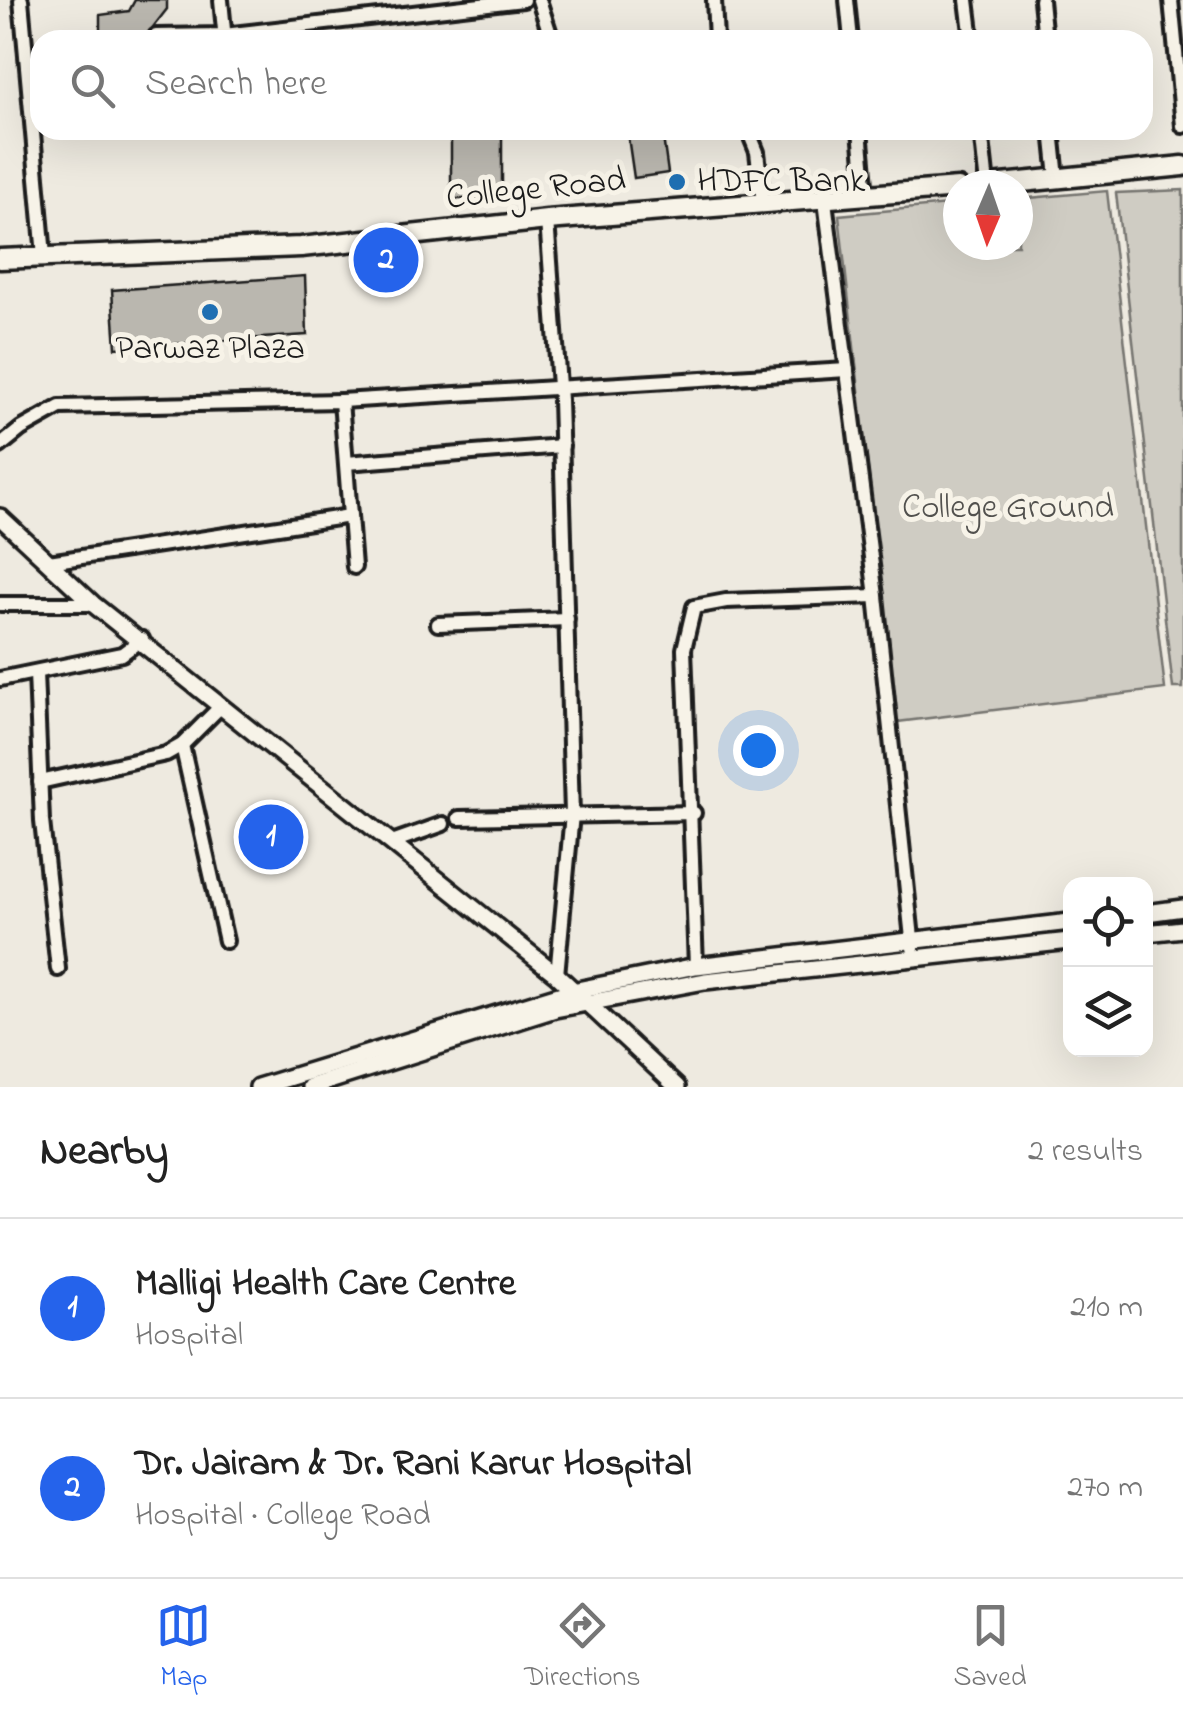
<!DOCTYPE html>
<meta charset="utf-8">
<style>
body{margin:0;font-family:"Indie Flower",sans-serif;background:#f2f2f2;color:#222}
.controls{position:absolute;right:30px;bottom:30px;display:grid;overflow:hidden;border-radius:20px;box-shadow:0 10px 40px #0002}
.controls button{width:90px;height:90px;display:grid;place-items:center;padding:0;border:0;border-bottom:2px solid #e0e0e0;background:#fff;color:#222;font:50px sans-serif}
.compass{position:absolute;left:943px;top:170px;width:90px;height:90px;border-radius:50%;background:#fff;box-shadow:0 10px 40px #0002;rotate:182deg}
.you{position:absolute;left:758px;top:750px;width:35px;height:35px;margin:-25px;border:8px solid #fff;border-radius:50%;background:#1a73e8;box-shadow:0 0 0 15px #1a73e833}
.badge{display:grid;place-items:center;width:65px;height:65px;border-radius:50%;background:#2563eb;color:#fff;font-size:32px;font-weight:700}
.pin{position:absolute;translate:-50% -50%;border:5px solid #fff;box-shadow:0 2px 10px #0006}
.list{margin:0;padding:0;list-style:none}
h2{display:flex;justify-content:space-between;align-items:center;height:130px;margin:0;padding:0 40px;font-size:42px}
h2 small{font-size:32px;font-weight:400;color:#767676}
.list li{display:grid;grid-template-columns:65px 1fr auto;gap:30px;align-items:center;box-sizing:border-box;height:180px;padding:0 40px;border-top:2px solid #e0e0e0}
.list b{display:block;font-size:38px;white-space:nowrap}
.list p{margin:0;font-size:32px;white-space:nowrap;color:#767676}
.list em{font-size:32px;font-style:normal;color:#767676}
.icon{flex:none;width:55px;height:55px;fill:none;stroke:currentColor;stroke-width:2;stroke-linecap:round;stroke-linejoin:round}
.map{position:relative;flex:none;width:1183px;height:1087px;overflow:hidden}
.search{position:absolute;background:#fff;box-shadow:0 10px 40px #0002;left:30px;right:30px;top:30px;height:110px;display:flex;align-items:center;gap:25px;box-sizing:border-box;padding:0 35px;border-radius:30px;color:#767676;font-size:38px}
.sheet{height:490px;background:#fff}
nav{display:flex;justify-content:space-around;align-items:center;box-sizing:border-box;height:140px;border-top:2px solid #e0e0e0;background:#fff;font-size:28px;color:#767676}
nav a{display:grid;justify-items:center;gap:5px}
nav .on{color:#2563eb}
.map>svg:first-child{display:block}
.green{fill:#cfccc3;stroke:#767470;stroke-width:2.5}
.building{fill:#bab7af;stroke:#1c1c1c;stroke-width:2.5}
.lines{fill:none;stroke-linecap:round;stroke-linejoin:round}
.minor-casing{stroke:#1c1c1c;stroke-width:20}
.tertiary-casing{stroke:#1c1c1c;stroke-width:22}
.secondary-casing{stroke:#1c1c1c;stroke-width:25}
.minor{stroke:#f7f3e8;stroke-width:12}
.tertiary{stroke:#f7f3e8;stroke-width:15}
.secondary{stroke:#f7f3e8;stroke-width:18}
.poi-dot{fill:#1f6fb2;stroke:#f7f3e8;stroke-width:4}
.labels{text-anchor:middle;dominant-baseline:central;stroke-width:10;stroke-linejoin:round;paint-order:stroke}
.poi-label{font-size:35px;fill:#1c1c1c;stroke:#f7f3e8;text-anchor:start}
.street-label{font-size:35px;fill:#1c1c1c;stroke:#f7f3e8}
.park-label{font-size:35px;fill:#52514e;stroke:#f7f3e8}
</style>
<div class="map">
<svg width="1183" height="1087" viewBox="0 0 1183 1087">
<rect width="100%" height="100%" fill="#eeeae0"/>
<filter id="ink" filterUnits="userSpaceOnUse"><feTurbulence type="fractalNoise" baseFrequency=".01" numOctaves="2"/><feDisplacementMap in="SourceGraphic" scale="20" xChannelSelector="R" yChannelSelector="G"/><feConvolveMatrix kernelMatrix="1 2 1 2 8 2 1 2 1" color-interpolation-filters="sRGB"/></filter>
<g filter="url(#ink)">
<g class="green">
<polygon points="1183,190 1183,688 1173,688 1116,193"/>
<polygon points="1107,191 1165,689 897,722 839,215 958,204 958,245 1018,245 1018,199"/>
</g>
<g class="building">
<polygon points="135,0 167,0 167,9 143,40 100,40 100,15 129,11"/>
<rect x="451" y="130" width="51" height="69"/>
<polygon points="627,130 662,130 668,173 634,178"/>
<polygon points="305,276 307,335 116,348 112,290"/>
</g>
<g class="lines">
<defs>
<g id="minor">
<polyline points="21,0 44,256"/>
<polyline points="221,0 225,40"/>
<polyline points="539,0 552,40"/>
<polyline points="714,0 716,40"/>
<polyline points="847,0 851,40"/>
<polyline points="967,0 972,40"/>
<polyline points="1041,0 1045,40"/>
<polyline points="1171,0 1183,126"/>
<polyline points="156,36 224,35 523,0"/>
<polyline points="748,130 757,152 763,202"/>
<polyline points="860,130 866,196"/>
<polyline points="981,130 987,185"/>
<polyline points="1052,130 1057,178"/>
<polyline points="825,201 876,596 913,948"/>
<polyline points="547,220 560,400 572,814 557,975"/>
<polyline points="341,401 847,370"/>
<polyline points="0,446 21,429 60,407 341,401 354,567"/>
<polyline points="346,463 562,446"/>
<polyline points="49,562 350,516"/>
<polyline points="0,604 93,604"/>
<polyline points="438,624 567,619"/>
<polyline points="36,673 42,821 58,969"/>
<polyline points="0,679 122,654 142,639"/>
<polyline points="182,745 226,941"/>
<polyline points="40,782 166,754 182,745 220,707"/>
<polyline points="459,818 694,813"/>
<polyline points="395,841 443,824"/>
<polyline points="696,966 684,649 694,607 726,601 876,596"/>
</g>
<g id="tertiary">
<polyline points="0,517 93,604 557,975 677,1087"/>
<polyline points="1146,913 1183,908"/>
<polyline points="1146,933 1183,929"/>
<polyline points="258,1087 572,991 696,966 1070,922"/>
<polyline points="310,1087 555,1009 705,981 1070,941"/>
</g>
<g id="secondary">
<polyline points="991,185 1183,166"/>
<polyline points="0,259 301,247 547,220 958,188"/>
</g>
</defs>
<use href="#minor" class="minor-casing"/>
<use href="#tertiary" class="tertiary-casing"/>
<use href="#secondary" class="secondary-casing"/>
<use href="#minor" class="minor"/>
<use href="#tertiary" class="tertiary"/>
<use href="#secondary" class="secondary"/>
</g>
</g>
<g class="poi-dot">
<circle cx="677" cy="182" r="10"/>
<circle cx="210" cy="312" r="10"/>
</g>
<g class="labels">
<g class="poi-label">
<text x="697" y="182">HDFC Bank</text>
<text x="210" y="349" text-anchor="middle">Parwaz Plaza</text>
</g>
<g class="street-label">
<text transform="translate(536 190) rotate(-6)">College Road</text>
</g>
<g class="park-label">
<text x="1008" y="508">College Ground</text>
</g>
</g>
</svg>
<div class="controls">
<button><svg class="icon" aria-label="locate" viewBox="0 0 24 24"><circle cx="12" cy="12" r="6"/><path d="M12 2v4M12 18v4M2 12h4M18 12h4"/></svg></button>
<button><svg class="icon" aria-label="layers" viewBox="0 0 24 24"><path d="M12 4l9 5-9 5-9-5zM3 14l9 5 9-5"/></svg></button>
</div>
<svg class="compass" viewBox="-18 -18 36 36"><path d="M0-13l5 13h-10z" fill="#e53935"/><path d="M0 13l5-13h-10z" fill="#767676"/></svg>
<div class="you"></div>
<div class="pin badge" style="left:271px;top:837px">1</div>
<div class="pin badge" style="left:386px;top:260px">2</div>
<div class="search"><svg class="icon" aria-label="search" viewBox="0 0 24 24"><circle cx="10" cy="10" r="6"/><path d="M15 15l6 6"/></svg>Search here</div>
</div>
<section class="sheet">
<h2>Nearby<small>2 results</small></h2>
<ul class="list">
<li><span class="badge">1</span><div><b>Malligi Health Care Centre</b><p>Hospital</p></div><em>210 m</em></li>
<li><span class="badge">2</span><div><b>Dr. Jairam &amp; Dr. Rani Karur Hospital</b><p>Hospital · College Road</p></div><em>270 m</em></li>
</ul>
</section>
<nav>
<a class="on"><svg class="icon" aria-label="map" viewBox="0 0 24 24"><path d="M3 6l6-2 6 2 6-2v14l-6 2-6-2-6 2zM9 4v14M15 6v14"/></svg>Map</a>
<a><svg class="icon" aria-label="directions" viewBox="0 0 24 24"><path d="M12 3l9 9-9 9-9-9zM9 14v-3h6M13 9l2 2-2 2"/></svg>Directions</a>
<a><svg class="icon" aria-label="saved" viewBox="0 0 24 24"><path d="M7 4h10v16l-5-4-5 4z"/></svg>Saved</a>
</nav>
